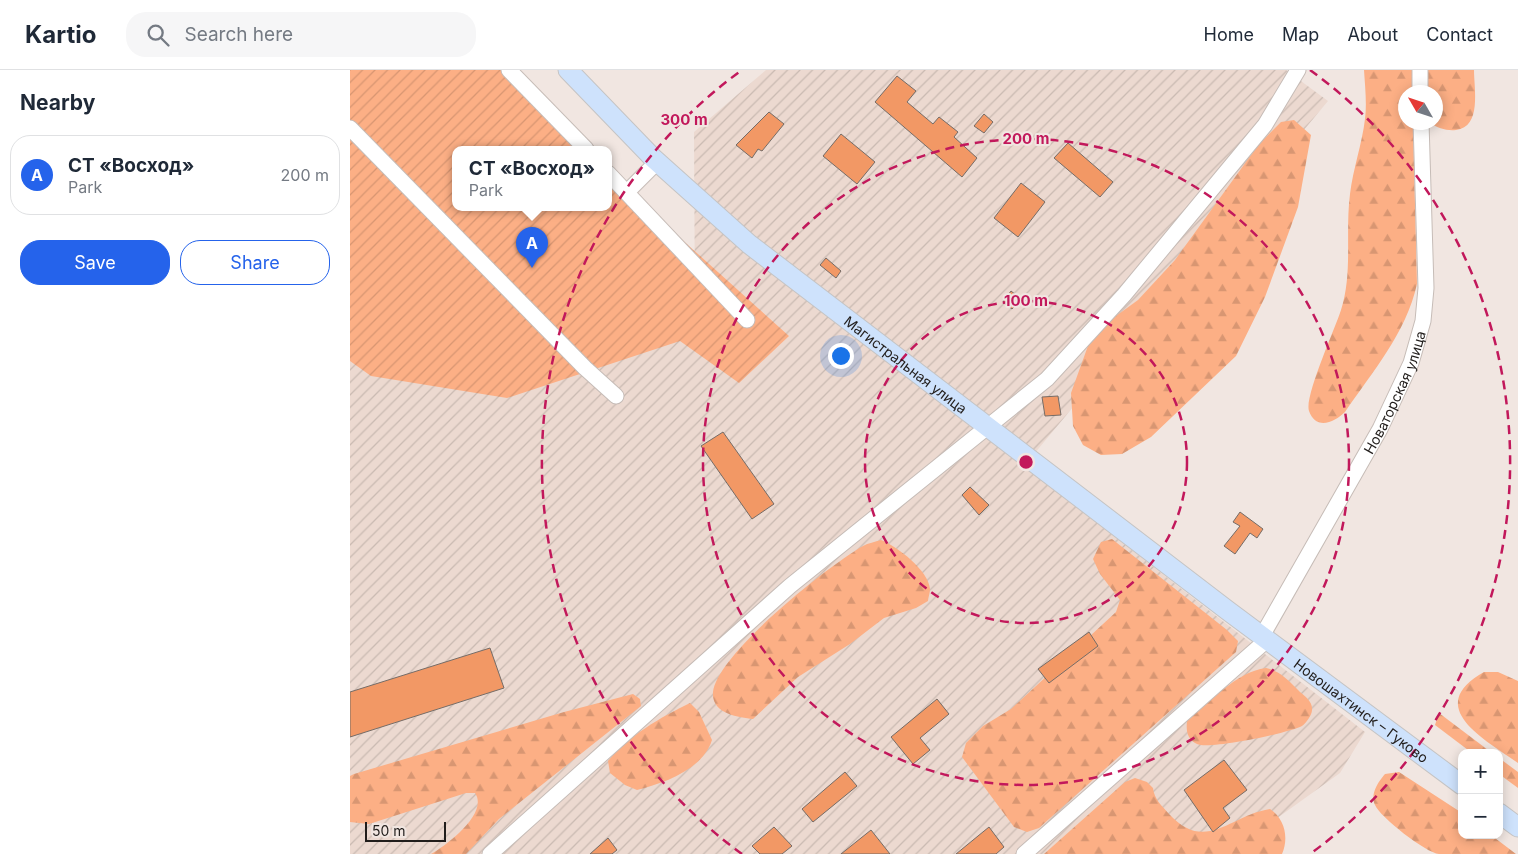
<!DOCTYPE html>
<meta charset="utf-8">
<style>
body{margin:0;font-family:Inter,sans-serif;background:#f6f6f7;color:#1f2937}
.controls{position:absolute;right:15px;bottom:15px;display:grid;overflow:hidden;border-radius:10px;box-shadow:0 2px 12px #0003}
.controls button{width:45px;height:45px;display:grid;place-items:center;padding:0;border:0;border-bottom:1px solid #e0e1e3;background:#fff;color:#1f2937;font:25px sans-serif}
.compass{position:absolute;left:1048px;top:15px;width:45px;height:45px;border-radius:50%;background:#fff;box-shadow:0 2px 12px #0003;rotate:309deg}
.scale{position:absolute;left:15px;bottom:12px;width:81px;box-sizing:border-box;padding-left:5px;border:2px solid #211d1b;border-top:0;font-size:14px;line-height:18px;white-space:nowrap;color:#211d1b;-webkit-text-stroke:4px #f1e6e1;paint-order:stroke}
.you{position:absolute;left:490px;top:285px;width:18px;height:18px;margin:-12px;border:4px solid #fff;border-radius:50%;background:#1a73e8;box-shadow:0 0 0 8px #1a73e833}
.badge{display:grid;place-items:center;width:32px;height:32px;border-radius:50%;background:#2563eb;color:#fff;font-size:16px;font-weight:700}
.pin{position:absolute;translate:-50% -41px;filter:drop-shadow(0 1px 2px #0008)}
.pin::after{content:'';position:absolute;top:26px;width:18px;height:15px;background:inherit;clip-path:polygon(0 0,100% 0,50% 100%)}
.popup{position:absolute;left:102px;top:76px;width:160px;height:65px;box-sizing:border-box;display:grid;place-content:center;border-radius:10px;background:#fff;filter:drop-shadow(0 1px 4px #0005);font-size:16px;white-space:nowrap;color:#747a83}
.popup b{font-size:19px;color:#1f2937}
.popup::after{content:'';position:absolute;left:50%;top:100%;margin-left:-10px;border:10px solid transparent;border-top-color:#fff}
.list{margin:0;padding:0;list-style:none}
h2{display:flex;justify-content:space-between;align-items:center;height:65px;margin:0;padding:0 20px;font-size:21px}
h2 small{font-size:16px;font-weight:400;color:#747a83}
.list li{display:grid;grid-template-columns:32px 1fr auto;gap:15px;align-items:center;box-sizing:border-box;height:80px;margin:0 10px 10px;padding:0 10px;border:1px solid #e0e1e3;border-radius:20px}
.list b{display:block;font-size:19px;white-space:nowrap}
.list p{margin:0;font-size:16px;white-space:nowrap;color:#747a83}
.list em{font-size:16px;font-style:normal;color:#747a83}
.actions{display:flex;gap:10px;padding:15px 20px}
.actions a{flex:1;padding:11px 0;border:1px solid #2563eb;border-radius:20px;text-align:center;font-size:18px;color:#2563eb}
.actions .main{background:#2563eb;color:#fff}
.icon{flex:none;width:28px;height:28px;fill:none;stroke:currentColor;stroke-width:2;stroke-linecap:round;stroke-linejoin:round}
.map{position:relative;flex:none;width:1168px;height:784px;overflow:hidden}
header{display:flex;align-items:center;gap:30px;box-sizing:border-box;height:70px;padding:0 25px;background:#fff;border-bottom:1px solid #e0e1e3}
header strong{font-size:24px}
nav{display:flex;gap:28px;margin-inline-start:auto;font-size:18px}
.search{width:350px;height:45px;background:#f6f6f7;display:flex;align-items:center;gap:12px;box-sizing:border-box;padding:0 18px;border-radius:20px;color:#747a83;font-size:19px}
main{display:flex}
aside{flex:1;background:#fff}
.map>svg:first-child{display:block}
.industrial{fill:url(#industrial-furrows)}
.forest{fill:url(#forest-firs)}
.garden{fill:url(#garden-furrows)}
.building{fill:#f29865;stroke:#756c67}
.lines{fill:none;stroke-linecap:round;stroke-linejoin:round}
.minor-casing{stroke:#c6bcb7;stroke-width:17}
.major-casing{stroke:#c5c4c4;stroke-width:21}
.minor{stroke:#fff;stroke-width:15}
.major{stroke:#cee2fc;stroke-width:19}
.ring{fill:none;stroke:#c2185b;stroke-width:2.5;stroke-dasharray:9 6}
.labels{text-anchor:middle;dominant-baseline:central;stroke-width:4;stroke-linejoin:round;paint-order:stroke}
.street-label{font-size:14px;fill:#211d1b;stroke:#f1e6e1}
.centre{fill:#c2185b;stroke:#f1e6e1;stroke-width:2.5}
.ring-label{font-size:15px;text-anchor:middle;font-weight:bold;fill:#c2185b;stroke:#f1e6e1;stroke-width:4;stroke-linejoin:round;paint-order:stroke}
</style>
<header>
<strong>Kartio</strong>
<div class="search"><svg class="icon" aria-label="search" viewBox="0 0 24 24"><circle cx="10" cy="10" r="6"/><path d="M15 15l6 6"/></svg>Search here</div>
<nav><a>Home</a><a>Map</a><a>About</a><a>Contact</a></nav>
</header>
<main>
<aside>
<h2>Nearby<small></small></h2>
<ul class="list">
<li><span class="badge">A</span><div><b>СТ «Восход»</b><p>Park</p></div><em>200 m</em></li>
</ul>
<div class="actions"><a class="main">Save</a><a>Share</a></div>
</aside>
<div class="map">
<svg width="1168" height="784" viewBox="0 0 1168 784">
<defs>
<pattern id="industrial-furrows" width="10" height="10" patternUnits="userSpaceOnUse" patternTransform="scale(1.25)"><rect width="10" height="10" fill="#ecd9d0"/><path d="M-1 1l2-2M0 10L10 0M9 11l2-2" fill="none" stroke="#cabab2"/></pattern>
<pattern id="forest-firs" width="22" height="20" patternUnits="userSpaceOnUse" patternTransform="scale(1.25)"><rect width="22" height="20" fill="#fcaf85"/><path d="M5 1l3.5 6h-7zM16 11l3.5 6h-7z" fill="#d89672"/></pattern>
<pattern id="garden-furrows" width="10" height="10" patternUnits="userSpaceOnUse" patternTransform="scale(1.25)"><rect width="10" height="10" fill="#fcaf85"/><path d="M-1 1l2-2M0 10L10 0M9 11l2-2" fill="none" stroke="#d89672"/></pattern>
</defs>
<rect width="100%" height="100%" fill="#f1e6e1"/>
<polygon class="industrial" points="416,0 936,0 978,31 674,396 1015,662 990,703 877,784 0,784 0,262 345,254 344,62"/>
<g class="forest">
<path d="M 1014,0 L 1062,0 L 1062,22 L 1056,22 L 1056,52 L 1063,53 L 1067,214 C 1056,263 1023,301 995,342 C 985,352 966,361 959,341 C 954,327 985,259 991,240 C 1003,203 995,163 1000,124 C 1003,99 1012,74 1015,49 C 1017,34 1015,16 1014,0 Z"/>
<path d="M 1074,0 L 1124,0 C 1124,19 1132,57 1106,60 C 1096,61 1088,58 1080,53 L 1086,52 L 1086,22 L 1074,22 Z"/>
<polygon points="944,50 961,65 948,137 915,227 886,286 801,367 772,384 751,385 733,375 723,356 721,323 739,273 766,246 788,230 825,190 909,74 931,52"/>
<polygon points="762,469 877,560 888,571 886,582 689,758 677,762 664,757 612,687 616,673 633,656 661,639 766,542 770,530 750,504 743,489 751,472"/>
<path d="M 531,470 C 547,476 579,501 580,519 C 580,523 578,528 578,531 L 566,538 L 534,548 L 500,574 L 448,607 L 403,649 C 389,647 361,644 363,622 C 367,584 479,495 513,476 C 518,473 525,472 531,470 Z"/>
<path d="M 916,598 C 930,601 939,611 950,622 C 955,626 963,632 962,640 C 962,645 956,653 952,656 C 939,663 859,680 847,674 C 837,669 836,661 837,651 C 860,633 885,602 916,598 Z"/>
<path d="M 1134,602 L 1148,602 L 1168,611 L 1168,693 C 1136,670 1072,637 1134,602 Z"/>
<path d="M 283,624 L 290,629 L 291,636 L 149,749 L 116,784 L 81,784 C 97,775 139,743 125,723 L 116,723 L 19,754 L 0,752 L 0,706 L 4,704 L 214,642 Z"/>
<path d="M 340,633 L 349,642 L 362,670 C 353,699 315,713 287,720 L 275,715 L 260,703 L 258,691 C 278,666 311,647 340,633 Z"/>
<polygon points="1089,643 1142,683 1122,683 1085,655"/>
<polygon points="1149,688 1168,702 1168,718 1149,704"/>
<path d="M 1049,702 L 1112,743 L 1112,765 L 1141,765 L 1166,784 C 1141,784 1114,784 1089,784 C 1076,783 1030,747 1025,735 C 1020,724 1028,712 1035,704 Z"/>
<path d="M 785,708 L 797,712 L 803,718 C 804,729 812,736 819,744 C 856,784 880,745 920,739 C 935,749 939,768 932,784 L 694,784 L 775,712 Z"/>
</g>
<polygon class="garden" points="0,0 164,0 240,79 106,79 106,137 258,137 258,99 288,130 439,266 389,313 330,271 157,328 21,306 0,291"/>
<g class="building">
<polygon points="547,6 566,21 557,32 583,54 589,47 608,62 604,67 627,88 612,107 525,32"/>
<polygon points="419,42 434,54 412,81 408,79 402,88 386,75"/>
<polygon points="634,44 643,52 634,63 624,56"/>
<polygon points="491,64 525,92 507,114 473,86"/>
<polygon points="718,73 763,112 750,127 704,88"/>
<polygon points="671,113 695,132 668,167 644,148"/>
<polygon points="476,188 491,201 486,208 470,195"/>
<polygon points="661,221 671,229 662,239 653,232"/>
<polygon points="708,326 711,345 695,346 692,327"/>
<polygon points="373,362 424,434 402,449 351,376"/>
<polygon points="620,417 639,435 629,445 612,425"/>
<polygon points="890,442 913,459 907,468 900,463 885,484 874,476 890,456 883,452"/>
<polygon points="739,562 748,576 699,613 688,599"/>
<polygon points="140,578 154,618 0,667 0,622"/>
<polygon points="587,629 599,644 570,668 580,680 563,694 541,667"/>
<polygon points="874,690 897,720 873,738 880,748 863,762 834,720"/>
<polygon points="495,702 507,716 463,752 452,739"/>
<polygon points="424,757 442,776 432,784 410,784 402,776"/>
<polygon points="639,757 654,777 646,784 606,784"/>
<polygon points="521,760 540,784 491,784"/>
<polygon points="258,768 267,780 262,784 240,784"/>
</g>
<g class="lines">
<defs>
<g id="minor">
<polyline points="159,0 236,79"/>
<polyline points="1070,0 1070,22"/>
<polyline points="0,58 235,298 266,326"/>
<polyline points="258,103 397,250"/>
<polyline points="277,122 307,92"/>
<path id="s1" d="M 912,566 L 1030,359 L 1061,293 L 1073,251 L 1076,218 L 1071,52"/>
<polyline points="140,784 440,516 697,309 774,225 915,55 948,0"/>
<polyline points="674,784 918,569"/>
</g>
<g id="major">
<path id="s2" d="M 218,0 L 303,88 L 399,174 L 877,540 L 1112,715"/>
<polyline points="1149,743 1168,757"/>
</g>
</defs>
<use href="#minor" class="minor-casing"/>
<use href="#major" class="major-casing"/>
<use href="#minor" class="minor"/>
<use href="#major" class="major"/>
</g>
<g class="ring">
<circle cx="676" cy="392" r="161"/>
<circle cx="676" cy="392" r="323"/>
<path d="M392 784A484 484 0 0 1 392 0M960 0A484 484 0 0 1 960 784"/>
</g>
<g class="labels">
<g class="street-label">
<text stroke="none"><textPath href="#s2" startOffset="449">Магистральная улица</textPath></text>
<text stroke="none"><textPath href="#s1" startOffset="278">Новаторская улица</textPath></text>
<text stroke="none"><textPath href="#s2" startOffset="1021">Новошахтинск – Гуково</textPath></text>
</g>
</g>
<circle cx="676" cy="392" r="8" class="centre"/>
<g class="ring-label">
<text x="334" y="55">300 m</text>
<text x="676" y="74">200 m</text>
<text x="676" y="236">100 m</text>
</g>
</svg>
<div class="controls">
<button>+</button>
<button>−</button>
</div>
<svg class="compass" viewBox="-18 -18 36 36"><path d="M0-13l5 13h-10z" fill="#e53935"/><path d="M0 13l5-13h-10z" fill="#747a83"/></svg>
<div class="scale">50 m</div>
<div class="you"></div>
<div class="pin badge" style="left:182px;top:198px">A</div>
<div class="popup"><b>СТ «Восход»</b>Park</div>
</div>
</main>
